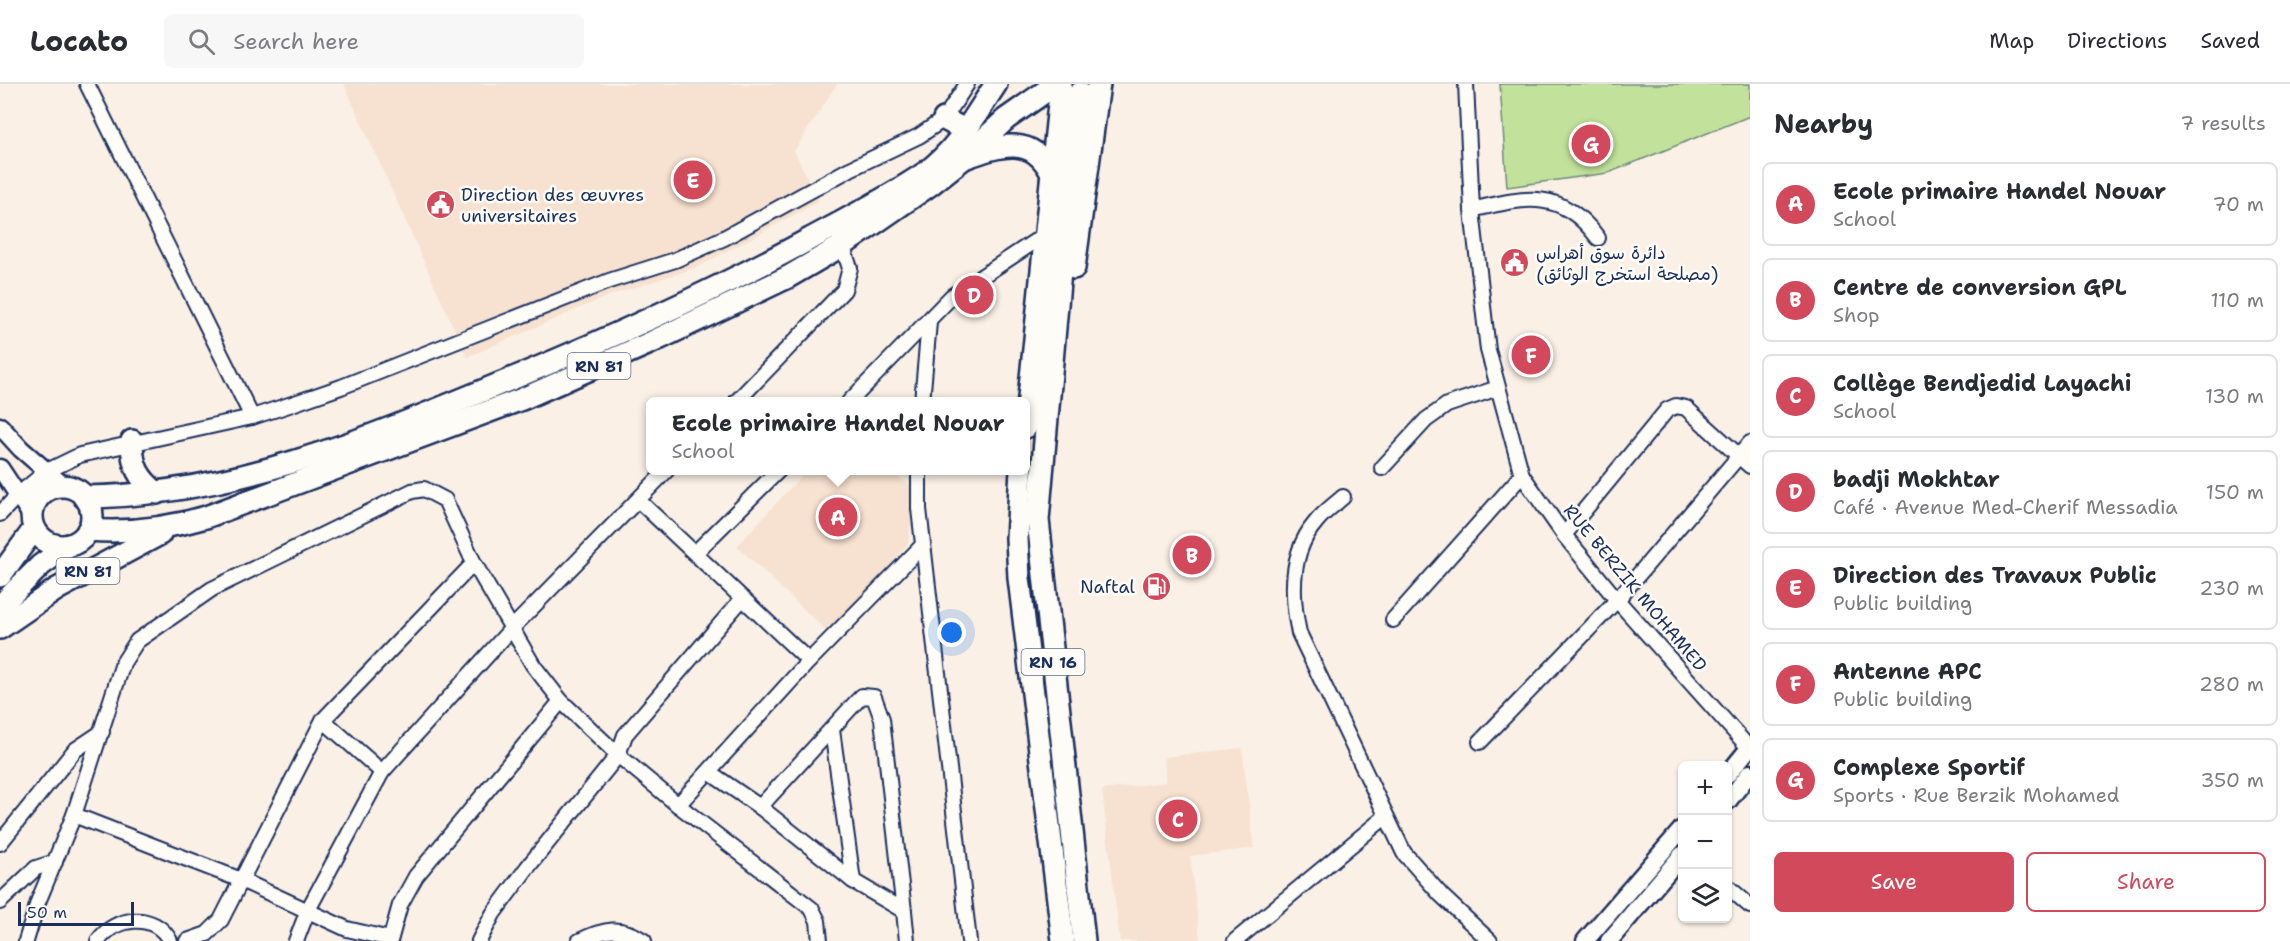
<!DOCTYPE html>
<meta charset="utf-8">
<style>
body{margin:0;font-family:"Shantell Sans","Playpen Sans Arabic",sans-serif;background:#f7f7f7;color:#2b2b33}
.controls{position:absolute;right:18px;bottom:18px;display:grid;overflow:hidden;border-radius:9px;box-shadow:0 2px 4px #0004}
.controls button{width:54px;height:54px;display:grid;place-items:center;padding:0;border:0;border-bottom:2px solid #e1e1e2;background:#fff;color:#2b2b33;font:30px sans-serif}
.scale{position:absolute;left:18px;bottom:15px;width:116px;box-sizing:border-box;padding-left:6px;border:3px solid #1b2f5e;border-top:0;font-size:16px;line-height:21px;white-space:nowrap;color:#1b2f5e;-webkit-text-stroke:4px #fdfcf7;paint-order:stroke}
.you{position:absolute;left:952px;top:549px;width:21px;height:21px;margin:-15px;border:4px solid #fff;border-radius:50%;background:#1a73e8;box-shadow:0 0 0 9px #1a73e833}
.badge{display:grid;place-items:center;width:39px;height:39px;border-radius:50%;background:#d1495b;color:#fff;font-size:20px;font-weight:700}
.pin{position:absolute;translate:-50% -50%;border:3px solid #fff;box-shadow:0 2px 6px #0006}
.popup{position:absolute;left:646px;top:313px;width:384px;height:78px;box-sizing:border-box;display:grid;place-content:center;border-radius:9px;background:#fff;filter:drop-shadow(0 2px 4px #0005);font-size:20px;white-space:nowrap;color:#7c7c81}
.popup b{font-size:22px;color:#2b2b33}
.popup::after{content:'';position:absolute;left:50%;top:100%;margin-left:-12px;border:12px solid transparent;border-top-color:#fff}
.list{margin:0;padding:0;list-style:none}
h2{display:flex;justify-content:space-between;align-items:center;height:78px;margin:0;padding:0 24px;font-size:26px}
h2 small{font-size:20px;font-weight:400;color:#7c7c81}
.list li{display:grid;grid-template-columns:39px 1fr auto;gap:18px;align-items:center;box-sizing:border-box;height:84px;margin:0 12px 12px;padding:0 12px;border:2px solid #e1e1e2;border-radius:9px}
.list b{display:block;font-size:22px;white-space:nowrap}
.list p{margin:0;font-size:20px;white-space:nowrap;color:#7c7c81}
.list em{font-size:20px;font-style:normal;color:#7c7c81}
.actions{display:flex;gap:12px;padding:18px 24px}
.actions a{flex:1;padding:14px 0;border:2px solid #d1495b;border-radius:9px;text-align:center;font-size:21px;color:#d1495b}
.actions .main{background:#d1495b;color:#fff}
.icon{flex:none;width:33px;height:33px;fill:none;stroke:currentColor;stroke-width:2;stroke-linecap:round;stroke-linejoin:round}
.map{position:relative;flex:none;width:1750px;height:857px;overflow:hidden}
header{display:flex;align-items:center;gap:36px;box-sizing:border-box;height:84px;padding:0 30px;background:#fff;border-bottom:2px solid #e1e1e2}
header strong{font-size:28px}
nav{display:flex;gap:33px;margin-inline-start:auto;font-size:21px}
.search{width:420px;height:54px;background:#f7f7f7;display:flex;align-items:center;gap:15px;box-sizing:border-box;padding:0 21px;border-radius:9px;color:#7c7c81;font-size:22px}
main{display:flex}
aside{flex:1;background:#fff}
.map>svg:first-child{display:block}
.built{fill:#f7e1d0}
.green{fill:#c2e29b;stroke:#6e887c;stroke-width:1.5}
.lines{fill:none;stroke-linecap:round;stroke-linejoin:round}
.minor-casing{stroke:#1b2f5e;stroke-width:18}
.tertiary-casing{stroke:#1b2f5e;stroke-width:21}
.primary-casing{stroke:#1b2f5e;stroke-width:26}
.trunk-casing{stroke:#1b2f5e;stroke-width:26}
.minor{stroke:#fdfcf7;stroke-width:14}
.tertiary{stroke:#fdfcf7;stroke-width:16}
.primary{stroke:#fdfcf7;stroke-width:21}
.trunk{stroke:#fdfcf7;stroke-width:21}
.labels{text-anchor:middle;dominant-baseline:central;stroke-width:5;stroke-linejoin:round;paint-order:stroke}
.shield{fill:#fdfcf7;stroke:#5f6c8c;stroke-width:1.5}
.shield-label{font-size:16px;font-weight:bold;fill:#1b2f5e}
.poi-label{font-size:18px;fill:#1b2f5e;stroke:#fdfcf7;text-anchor:start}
.street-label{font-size:18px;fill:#1b2f5e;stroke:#fdfcf7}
</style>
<header>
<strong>Locato</strong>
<div class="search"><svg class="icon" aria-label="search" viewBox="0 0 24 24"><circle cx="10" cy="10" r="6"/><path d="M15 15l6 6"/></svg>Search here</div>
<nav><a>Map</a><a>Directions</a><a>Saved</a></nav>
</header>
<main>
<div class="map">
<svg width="1750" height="857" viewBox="0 0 1750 857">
<rect width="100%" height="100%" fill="#faf0e5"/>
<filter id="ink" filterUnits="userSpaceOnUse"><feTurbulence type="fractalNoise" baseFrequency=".0167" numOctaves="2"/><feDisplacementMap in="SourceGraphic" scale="12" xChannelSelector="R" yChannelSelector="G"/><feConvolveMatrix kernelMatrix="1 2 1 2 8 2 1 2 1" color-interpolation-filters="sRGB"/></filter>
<g filter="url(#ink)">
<g class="built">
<polygon points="344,0 837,0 794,67 819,117 698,183 608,212 467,273"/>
<polygon points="806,387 890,387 916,406 908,460 831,551 737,462"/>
<polygon points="1242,664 1254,764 1190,772 1200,857 1120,857 1102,706 1166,698 1164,673"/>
</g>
<polygon class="green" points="1500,0 1750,0 1750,32 1608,89 1507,103"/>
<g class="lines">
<defs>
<g id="minor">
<polyline points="87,0 252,333"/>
<polyline points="1466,0 1472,126 1488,266 1522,391 1564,451 1617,516 1750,665"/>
<path d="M 1472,126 C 1526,113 1561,104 1598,154"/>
<polyline points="736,318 844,206 850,184 840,155"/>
<polyline points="849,318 952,212 1046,150"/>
<polyline points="922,318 929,238"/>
<polyline points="1382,384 1426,336 1447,321 1498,304"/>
<polyline points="919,386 919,425 969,857"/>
<path d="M 1343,413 C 1334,421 1323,429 1316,438 C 1289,469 1291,512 1299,549 L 1404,769 L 1441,811 L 1490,857"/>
<polyline points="638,416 809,577"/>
<polyline points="0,430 18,411 47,387 80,371 252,333 289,321 341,303 609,197 675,176 724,154 850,85 919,52 944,35 967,0"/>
<polyline points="1564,451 1667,326 1676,322 1686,324 1750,382"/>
<polyline points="695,469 779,386"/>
<polyline points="1393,536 1522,391"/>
<polyline points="323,636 382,688"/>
<polyline points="832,646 853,797"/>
<polyline points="1480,658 1617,516 1750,359"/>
<polyline points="709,688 760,723 853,797 904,827 907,857"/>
<polyline points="678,721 809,577 923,461"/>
<polyline points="760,723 857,617 862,612 874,613 882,635 904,827"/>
<polyline points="74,731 241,796 347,845 390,855"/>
<polyline points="0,759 75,666 102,648"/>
<polyline points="1728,803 1750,822"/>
<polyline points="0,818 36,784 55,778"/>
<polyline points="26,857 38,818 74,731 123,579 137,557 212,505 412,407 424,405 445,416 474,479 533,581 561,617 618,671 678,721 812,825 818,837 820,857"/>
<path d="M 98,857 C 115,832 155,828 170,857"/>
<polyline points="187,857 207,850 221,836 323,636 474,479"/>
<polyline points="296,857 308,826 382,688 513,543 667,386"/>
<polyline points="390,857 400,821 416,792 561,617"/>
<polyline points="479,857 493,830 527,784 618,671 625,651 742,515"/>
<path d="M 579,857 C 604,845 621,841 644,857"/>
<polyline points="1235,857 1385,733"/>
</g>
<g id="tertiary">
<polyline points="0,342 21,365 65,403"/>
<polyline points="0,384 31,431"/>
<polyline points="1728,690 1750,663"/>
<polyline points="1728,717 1750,689"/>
<polyline points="1585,857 1682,745"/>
<polyline points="1609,857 1682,771"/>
</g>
<g id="primary">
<polyline points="944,35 967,47"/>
<path d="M 132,357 C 132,382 138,394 157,409"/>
<circle cx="62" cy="432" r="30"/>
<path d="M 84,413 C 238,412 381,349 521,291 C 620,250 716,206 810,155 C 849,134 888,114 925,89 C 958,65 974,33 996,0"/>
<path d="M 88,446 C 129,449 166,445 206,433 L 522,315 L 652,258 L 788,193 L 843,161 L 931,100 L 964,74 L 1006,35 L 1056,0"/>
<polyline points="0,492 34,445"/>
<polyline points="0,522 41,481 69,461"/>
<polyline points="0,544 57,505 160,450"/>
</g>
<g id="trunk">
<polyline points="1080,9 1064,142 1038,436 1084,857"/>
<path d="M 964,74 C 1000,61 1033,49 1053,92"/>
<polyline points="1074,184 1099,0"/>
<polyline points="1026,343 1061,0"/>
<polyline points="1021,386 1017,454 1019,494 1063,857"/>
</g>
</defs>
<use href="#minor" class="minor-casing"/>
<use href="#tertiary" class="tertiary-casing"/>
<use href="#primary" class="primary-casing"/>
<use href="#trunk" class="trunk-casing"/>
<use href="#minor" class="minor"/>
<use href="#tertiary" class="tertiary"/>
<use href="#primary" class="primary"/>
<use href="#trunk" class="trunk"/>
</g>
</g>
<defs>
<symbol id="civic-disc" viewBox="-11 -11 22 22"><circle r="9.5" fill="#d1495b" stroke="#fdfcf7"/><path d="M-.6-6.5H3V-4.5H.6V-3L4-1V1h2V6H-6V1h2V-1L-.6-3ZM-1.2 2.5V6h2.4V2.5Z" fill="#fff"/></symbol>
<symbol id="fuel-disc" viewBox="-11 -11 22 22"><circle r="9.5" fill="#d1495b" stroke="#fdfcf7"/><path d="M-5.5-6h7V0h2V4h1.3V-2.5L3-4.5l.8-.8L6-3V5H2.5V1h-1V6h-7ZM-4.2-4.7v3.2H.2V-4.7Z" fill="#fff"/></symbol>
</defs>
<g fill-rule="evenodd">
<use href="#civic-disc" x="424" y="104" width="33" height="33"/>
<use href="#civic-disc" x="1498" y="162" width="33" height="33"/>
<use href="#fuel-disc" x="1140" y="486" width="33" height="33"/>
</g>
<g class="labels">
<g class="shield">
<rect x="567.5" y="269" width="63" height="26" rx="4.5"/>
<rect x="56.5" y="474" width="63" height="26" rx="4.5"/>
<rect x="1021.5" y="565" width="63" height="26" rx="4.5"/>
</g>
<g class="shield-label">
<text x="599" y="282">RN 81</text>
<text x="88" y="487">RN 81</text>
<text x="1053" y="578">RN 16</text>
</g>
<g class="poi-label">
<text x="461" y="111">Direction des œuvres<tspan x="461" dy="21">universitaires</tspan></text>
<text x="1536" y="169">دائرة سوق أهراس<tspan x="1536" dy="21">(مصلحة استخرج الوثائق)</tspan></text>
<text x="1135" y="503" text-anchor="end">Naftal</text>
</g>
<g class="street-label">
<text transform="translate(1635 504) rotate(50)">RUE BERZIK MOHAMED</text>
</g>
</g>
</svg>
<div class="controls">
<button>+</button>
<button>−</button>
<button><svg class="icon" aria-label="layers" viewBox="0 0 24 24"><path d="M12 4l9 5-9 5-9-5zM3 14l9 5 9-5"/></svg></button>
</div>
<div class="scale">50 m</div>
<div class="you"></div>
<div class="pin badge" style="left:838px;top:433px">A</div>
<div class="popup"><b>Ecole primaire Handel Nouar</b>School</div>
<div class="pin badge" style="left:1192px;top:471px">B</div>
<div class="pin badge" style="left:1178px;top:735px">C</div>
<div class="pin badge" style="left:974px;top:211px">D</div>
<div class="pin badge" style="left:693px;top:96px">E</div>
<div class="pin badge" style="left:1531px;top:271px">F</div>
<div class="pin badge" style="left:1591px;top:60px">G</div>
</div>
<aside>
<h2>Nearby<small>7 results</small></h2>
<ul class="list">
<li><span class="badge">A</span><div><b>Ecole primaire Handel Nouar</b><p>School</p></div><em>70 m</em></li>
<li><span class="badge">B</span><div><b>Centre de conversion GPL</b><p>Shop</p></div><em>110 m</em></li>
<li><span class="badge">C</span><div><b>Collège Bendjedid Layachi</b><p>School</p></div><em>130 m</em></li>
<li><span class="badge">D</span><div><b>badji Mokhtar</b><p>Café · Avenue Med-Cherif Messadia</p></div><em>150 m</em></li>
<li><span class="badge">E</span><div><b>Direction des Travaux Public</b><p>Public building</p></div><em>230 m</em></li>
<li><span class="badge">F</span><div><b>Antenne APC</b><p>Public building</p></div><em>280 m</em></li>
<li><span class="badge">G</span><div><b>Complexe Sportif</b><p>Sports · Rue Berzik Mohamed</p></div><em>350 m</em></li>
</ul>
<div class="actions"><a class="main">Save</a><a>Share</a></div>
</aside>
</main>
